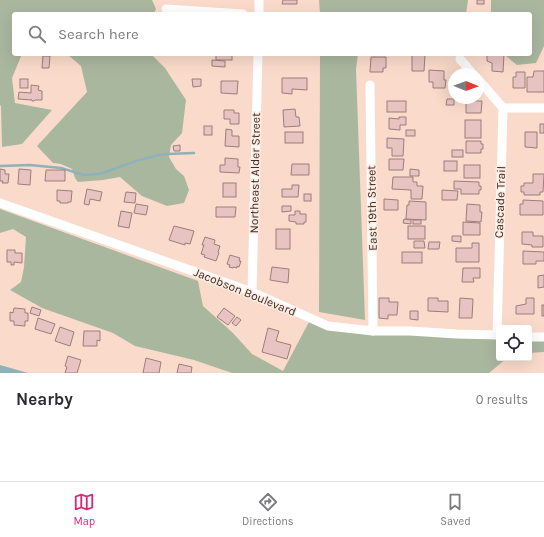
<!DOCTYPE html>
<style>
body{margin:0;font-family:Karla,sans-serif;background:#f7f7f7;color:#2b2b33}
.controls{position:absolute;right:12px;bottom:12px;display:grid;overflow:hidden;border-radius:4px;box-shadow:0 4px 16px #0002}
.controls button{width:36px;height:36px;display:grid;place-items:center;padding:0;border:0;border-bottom:1px solid #e1e1e2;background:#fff;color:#2b2b33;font:20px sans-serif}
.compass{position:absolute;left:448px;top:68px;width:36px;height:36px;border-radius:50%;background:#fff;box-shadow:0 4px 16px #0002;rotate:91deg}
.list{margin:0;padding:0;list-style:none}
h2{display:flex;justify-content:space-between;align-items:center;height:52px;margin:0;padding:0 16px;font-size:17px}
h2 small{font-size:13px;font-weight:400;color:#7c7c81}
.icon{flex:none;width:22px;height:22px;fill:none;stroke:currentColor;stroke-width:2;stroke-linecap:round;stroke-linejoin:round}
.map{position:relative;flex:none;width:544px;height:373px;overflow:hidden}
.search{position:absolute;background:#fff;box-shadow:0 4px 16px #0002;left:12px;right:12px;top:12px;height:44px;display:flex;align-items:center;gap:10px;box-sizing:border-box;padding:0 14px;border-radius:4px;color:#7c7c81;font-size:15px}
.sheet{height:108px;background:#fff}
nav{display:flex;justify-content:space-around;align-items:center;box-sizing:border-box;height:56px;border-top:1px solid #e1e1e2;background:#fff;font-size:11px;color:#7c7c81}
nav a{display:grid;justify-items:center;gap:2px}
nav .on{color:#db2777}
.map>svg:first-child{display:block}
.green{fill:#aab79f}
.water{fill:#8eb2b9}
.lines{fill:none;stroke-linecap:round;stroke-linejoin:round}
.stream{stroke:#8eb2b9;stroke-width:2.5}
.building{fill:#e7c4c1;stroke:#9e7d7a}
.minor{stroke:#fff;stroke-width:9}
.labels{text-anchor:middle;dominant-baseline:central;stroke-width:3;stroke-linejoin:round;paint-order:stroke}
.street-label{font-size:12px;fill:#3c302a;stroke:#feebe1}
</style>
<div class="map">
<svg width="544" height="373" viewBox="0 0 544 373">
<rect width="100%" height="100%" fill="#fadbcb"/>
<g class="green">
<polygon points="0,0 152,0 156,9 154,14 14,14 14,54 22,54 12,78 15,103 52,110 22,144 2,147 1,106 0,105"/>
<polygon points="319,0 468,0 466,14 320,14"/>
<polygon points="491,0 544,0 544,46 536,63 517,65 506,56 506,54 530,54 530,14 491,14"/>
<polygon points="67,54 151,54 165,68 186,100 182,133 171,145 169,157 176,169 184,176 189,190 184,203 167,206 142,196 120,177 103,180 78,182 75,178 72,169 61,164 53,163 37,146 87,92 81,66"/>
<polygon points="320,54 358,54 356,69 365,320 319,312"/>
<polygon points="0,209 198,281 203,306 233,333 252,354 283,371 310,320 340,328 499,335 499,358 507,358 489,373 232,373 194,360 135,346 113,333 42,308 10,290 21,282 24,267 26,237 13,229 0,233"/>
<polygon points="529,337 544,337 544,352 529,353"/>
</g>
<polygon class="water" points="0,365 28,373 0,373"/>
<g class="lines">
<polyline class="stream" points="0,166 30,165 61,168 84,175 100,174 136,161 159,155 167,154 194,153"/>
</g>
<g class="building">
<polygon points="283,0 297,0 297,4 282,4"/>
<rect x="477" y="0" width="7" height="4"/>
<rect x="216" y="54" width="16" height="6"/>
<polygon points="412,54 425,54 424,71 412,71"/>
<polygon points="487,54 504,54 503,72 492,71 492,63 487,61"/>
<polygon points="43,56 50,56 49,68 42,68"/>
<polygon points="371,57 386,57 386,68 383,68 383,72 370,72"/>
<polygon points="212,60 225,61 225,67 212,66"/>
<polygon points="429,70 444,71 444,80 446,80 445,88 433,88 433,82 429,82"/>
<polygon points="534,71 544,71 544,92 527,92 527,77 533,77"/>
<polygon points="516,72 525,72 525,88 513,88 513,77 516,77"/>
<polygon points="282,78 307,78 307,90 292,89 292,94 282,93"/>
<rect x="20" y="79" width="8" height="9"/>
<polygon points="192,79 201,79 201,86 193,87"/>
<polygon points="221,81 238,81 237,94 221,93"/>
<polygon points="31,85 39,86 38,90 42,91 42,100 35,100 34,101 32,101 32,100 18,99 19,92 31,93"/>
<polygon points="447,99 454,99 454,105 446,105"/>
<rect x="387" y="101" width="19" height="11"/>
<polygon points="466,101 482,101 481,113 466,113"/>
<polygon points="295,109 296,117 299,117 300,126 284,127 283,110"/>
<polygon points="224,110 234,110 234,113 239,113 239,124 230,124 230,119 224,119"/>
<polygon points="399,117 406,117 406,125 400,125 400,130 389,129 389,118 399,119"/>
<rect x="465" y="120" width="16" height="18"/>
<rect x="540" y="124" width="4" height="9"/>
<rect x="204" y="126" width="8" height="9"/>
<polygon points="226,129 232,130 232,136 239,136 239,147 225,146"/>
<rect x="406" y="130" width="9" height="6"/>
<rect x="285" y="132" width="18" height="11"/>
<polygon points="525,132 537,132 537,148 525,147"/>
<polygon points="387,138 404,139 403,156 392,156 392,148 387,148"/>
<polygon points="466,141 481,141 481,144 483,144 483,149 481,149 481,153 466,153"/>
<polygon points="180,145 180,151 174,151 173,146"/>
<rect x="452" y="150" width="11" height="7"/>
<polygon points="225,158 238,159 238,167 240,167 239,173 220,172 220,165 225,165"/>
<polygon points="389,159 404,159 403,170 389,170"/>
<rect x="444" y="161" width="13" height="10"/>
<polygon points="292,164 309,164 309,175 291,175"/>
<rect x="464" y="165" width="16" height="13"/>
<polygon points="0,169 5,170 5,174 9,174 8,183 2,183 3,181 0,181"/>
<polygon points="19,169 31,170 30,185 18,184"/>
<polygon points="410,169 419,170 419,176 410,176"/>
<polygon points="46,170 65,170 65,181 45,181"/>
<polygon points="533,174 544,174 543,192 540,192 540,195 524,195 524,192 521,192 521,186 524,186 524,183 533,183"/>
<polygon points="393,177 413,177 413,182 417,182 417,186 423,186 422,199 411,199 411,190 392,189"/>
<polygon points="454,181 479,182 479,186 481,186 481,190 479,190 479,194 461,194 461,189 454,189"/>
<rect x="223" y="183" width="13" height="14"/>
<polygon points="292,185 299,185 298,197 282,197 282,189 292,189"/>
<polygon points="87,189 102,192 100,201 90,199 89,205 84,204"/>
<polygon points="57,190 72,191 71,202 68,202 68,203 60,203 60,201 57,201"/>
<polygon points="442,190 458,191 457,200 442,200"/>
<polygon points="126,192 136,193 135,203 124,202"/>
<rect x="304" y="194" width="7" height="7"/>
<polygon points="384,199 398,200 398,210 384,210"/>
<polygon points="523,200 543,201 543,215 520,215 520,204 523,204"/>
<polygon points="409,201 426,202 426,220 406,219 407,205 409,205"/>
<polygon points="136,204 148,206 146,215 134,213"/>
<polygon points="467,204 480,205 480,212 482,212 481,222 466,221"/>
<polygon points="282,206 291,206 291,211 282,212"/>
<polygon points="216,207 236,207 235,217 216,217"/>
<polygon points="121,211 132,213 129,228 118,226"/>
<polygon points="295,211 300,211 300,214 306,214 306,222 304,222 304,224 296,224 296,222 289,221 289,215 295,215"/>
<polygon points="404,219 411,220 411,224 403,223"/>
<rect x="413" y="220" width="8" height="4"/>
<polygon points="463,222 480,223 480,235 463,235"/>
<polygon points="174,226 194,231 190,244 185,243 185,245 169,240"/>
<rect x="408" y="226" width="17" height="13"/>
<rect x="276" y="229" width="14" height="20"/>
<polygon points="522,232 533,232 533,236 543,236 543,247 532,247 532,245 522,244"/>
<polygon points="452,236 461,236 461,242 452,241"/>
<polygon points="205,237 215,240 214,244 220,246 218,252 219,253 216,261 204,257 205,255 201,254 204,245 202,245"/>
<polygon points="414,241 424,241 425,248 414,248"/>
<polygon points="429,242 440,242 439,249 428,249"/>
<polygon points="472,243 479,243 479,262 456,262 456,248 472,248"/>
<polygon points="7,250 15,250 15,253 22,253 22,263 14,262 14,265 11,265 11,262 7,262"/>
<polygon points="523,251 544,252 544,261 536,261 536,264 523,264"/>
<rect x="402" y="252" width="20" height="11"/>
<polygon points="230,255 240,258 239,261 241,261 239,267 237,266 237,268 233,267 233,268 229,267 230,265 227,264"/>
<polygon points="272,267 289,269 288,283 270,280"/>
<polygon points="463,268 480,268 480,278 473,278 474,282 462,282"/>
<polygon points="544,275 544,287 538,288 538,276"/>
<polygon points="379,298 389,298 389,302 398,302 397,315 388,315 388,319 379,318"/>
<polygon points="428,298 438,298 438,301 448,301 448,312 428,311"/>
<polygon points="460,298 473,299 472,318 459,318"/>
<polygon points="526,298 534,298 534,314 516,314 516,306 526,304"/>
<rect x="542" y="305" width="2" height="11"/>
<polygon points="32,307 41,310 39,316 30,313"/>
<polygon points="14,308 25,309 25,313 28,313 28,321 25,321 25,326 14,325 14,321 10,321 10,312 13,313"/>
<polygon points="224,308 235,316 228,325 217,317"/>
<polygon points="410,311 418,311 418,320 410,319"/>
<polygon points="237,317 241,320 236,326 232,323"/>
<polygon points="38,318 55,324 51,334 35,329"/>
<polygon points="60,327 74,332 70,346 55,341"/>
<polygon points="268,328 279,331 276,341 291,345 287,359 262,352"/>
<polygon points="84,331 100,331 100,341 97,340 97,346 83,346"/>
<polygon points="68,356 81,360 77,373 65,373 67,367 65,366"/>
<polygon points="146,358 161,362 159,373 143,373"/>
<polygon points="179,364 192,367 191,373 177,373"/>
</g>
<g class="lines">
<g class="minor">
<polyline points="166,9 243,14"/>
<polyline points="259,14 259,0"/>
<polyline points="460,59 473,74"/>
<polyline points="478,79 503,108 497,335"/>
<polyline points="370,85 373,331"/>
<polyline points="503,108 544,108"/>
<polyline points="0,203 252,292 328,326 373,331 410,331 457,334 499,335"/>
<polyline points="252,292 258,54"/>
<polyline points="529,337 544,337"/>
</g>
</g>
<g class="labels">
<g class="street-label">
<text transform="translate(255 173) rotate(-89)">Northeast Alder Street</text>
<text transform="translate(500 202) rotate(-88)">Cascade Trail</text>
<text transform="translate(372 208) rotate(-91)">East 19th Street</text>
<text transform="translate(245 292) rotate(22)">Jacobson Boulevard</text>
</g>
</g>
</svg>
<div class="controls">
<button><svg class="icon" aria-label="locate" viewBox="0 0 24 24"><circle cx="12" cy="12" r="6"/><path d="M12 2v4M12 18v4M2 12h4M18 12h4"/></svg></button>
</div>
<svg class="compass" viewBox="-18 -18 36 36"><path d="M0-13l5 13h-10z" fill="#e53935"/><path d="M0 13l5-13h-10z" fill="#7c7c81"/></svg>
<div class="search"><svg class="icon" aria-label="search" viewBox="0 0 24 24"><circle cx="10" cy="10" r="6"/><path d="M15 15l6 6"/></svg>Search here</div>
</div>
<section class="sheet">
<h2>Nearby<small>0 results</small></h2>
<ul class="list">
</ul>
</section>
<nav>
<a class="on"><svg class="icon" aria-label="map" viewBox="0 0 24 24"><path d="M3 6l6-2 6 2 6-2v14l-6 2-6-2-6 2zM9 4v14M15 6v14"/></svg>Map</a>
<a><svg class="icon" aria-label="directions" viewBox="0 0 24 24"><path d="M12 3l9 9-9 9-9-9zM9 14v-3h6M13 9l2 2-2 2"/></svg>Directions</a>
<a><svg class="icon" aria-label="saved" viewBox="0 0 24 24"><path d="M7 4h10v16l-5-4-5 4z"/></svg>Saved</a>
</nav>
